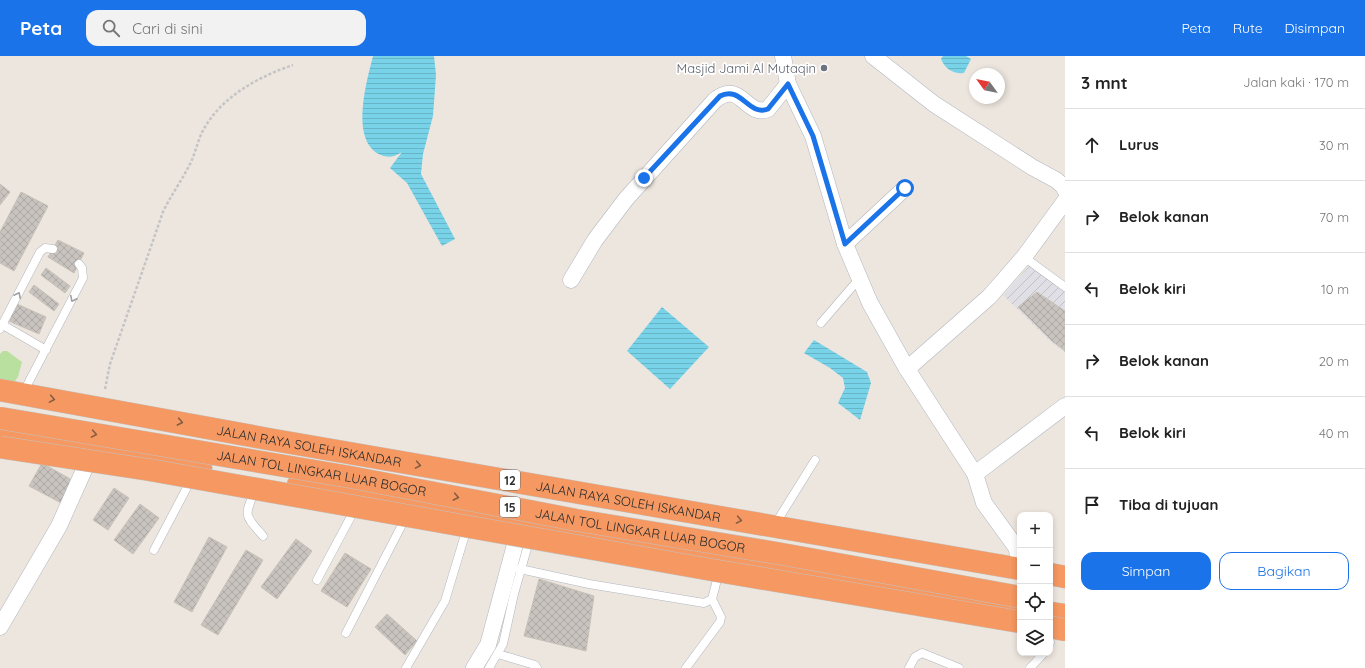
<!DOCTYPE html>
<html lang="id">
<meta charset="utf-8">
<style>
body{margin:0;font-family:Quicksand,sans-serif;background:#f2f2f2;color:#222}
.controls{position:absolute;right:12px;bottom:12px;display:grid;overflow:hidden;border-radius:8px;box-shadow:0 2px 6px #0003}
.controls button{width:36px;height:36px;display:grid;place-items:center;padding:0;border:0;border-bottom:1px solid #e0e0e0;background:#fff;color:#222;font:20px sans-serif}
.compass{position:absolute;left:969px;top:12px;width:36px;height:36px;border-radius:50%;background:#fff;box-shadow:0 2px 6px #0003;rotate:303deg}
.stop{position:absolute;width:12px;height:12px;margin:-9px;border:3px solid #1a73e8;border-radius:50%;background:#fff}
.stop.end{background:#1a73e8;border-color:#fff;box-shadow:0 1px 4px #0008}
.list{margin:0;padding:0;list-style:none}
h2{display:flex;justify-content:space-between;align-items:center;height:52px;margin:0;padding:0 16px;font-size:17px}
h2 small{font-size:13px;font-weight:400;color:#767676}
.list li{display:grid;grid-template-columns:26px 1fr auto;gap:12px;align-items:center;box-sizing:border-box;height:72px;padding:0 16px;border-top:1px solid #e0e0e0}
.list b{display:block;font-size:15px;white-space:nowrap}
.list em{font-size:13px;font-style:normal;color:#767676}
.actions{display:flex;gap:8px;padding:12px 16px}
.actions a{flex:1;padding:9px 0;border:1px solid #1a73e8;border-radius:12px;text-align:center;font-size:14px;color:#1a73e8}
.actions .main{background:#1a73e8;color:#fff}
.icon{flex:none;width:22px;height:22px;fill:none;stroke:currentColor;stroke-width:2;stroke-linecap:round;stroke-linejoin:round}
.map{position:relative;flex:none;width:1065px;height:612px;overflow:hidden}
header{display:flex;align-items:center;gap:24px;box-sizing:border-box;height:56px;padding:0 20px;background:#1a73e8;color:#fff}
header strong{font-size:19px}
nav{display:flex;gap:22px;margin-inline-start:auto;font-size:14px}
.search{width:280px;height:36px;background:#f2f2f2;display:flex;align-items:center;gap:10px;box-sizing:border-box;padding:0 14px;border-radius:12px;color:#767676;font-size:15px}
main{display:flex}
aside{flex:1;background:#fff}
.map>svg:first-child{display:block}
.industrial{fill:url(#industrial-furrows)}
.grass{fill:#b9e09f}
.water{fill:url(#water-rules)}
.building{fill:url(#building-cross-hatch);stroke:#c8c1b8}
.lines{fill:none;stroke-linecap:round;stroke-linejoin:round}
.highway-tunnel{stroke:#c6c1bb;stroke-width:22;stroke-dasharray:22 11;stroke-linecap:butt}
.lane-casing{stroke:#b2b6be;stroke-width:9}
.street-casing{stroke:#b2b6be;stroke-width:17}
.highway-casing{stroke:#c4c4c4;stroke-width:23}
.path{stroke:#c4c4c4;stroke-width:2.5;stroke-dasharray:3 2;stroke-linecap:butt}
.lane{stroke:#fff;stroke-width:8}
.street{stroke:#fff;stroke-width:16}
.highway{stroke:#f59861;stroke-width:22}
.highway-bridge-casing{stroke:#c4c4c4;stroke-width:23;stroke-linecap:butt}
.highway-bridge{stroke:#f59861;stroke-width:22}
.oneway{stroke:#a0a0a0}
.oneway2{stroke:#865d44}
.route{stroke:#1a73e8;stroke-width:5}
.worship-dot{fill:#6b7280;stroke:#fff;stroke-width:1.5}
.labels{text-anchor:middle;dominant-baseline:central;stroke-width:3.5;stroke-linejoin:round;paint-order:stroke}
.shield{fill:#fff;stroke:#6b6b6b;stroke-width:1}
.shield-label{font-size:12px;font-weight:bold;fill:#2c2c2c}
.worship-label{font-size:13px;fill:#5b616d;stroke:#fff;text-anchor:end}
.street-label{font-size:13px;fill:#2c2c2c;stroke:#fff}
</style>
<header>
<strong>Peta</strong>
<div class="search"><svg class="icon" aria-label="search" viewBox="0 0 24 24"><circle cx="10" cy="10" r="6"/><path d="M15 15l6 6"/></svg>Cari di sini</div>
<nav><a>Peta</a><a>Rute</a><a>Disimpan</a></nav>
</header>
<main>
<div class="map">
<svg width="1065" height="612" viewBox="0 0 1065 612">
<defs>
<pattern id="industrial-furrows" width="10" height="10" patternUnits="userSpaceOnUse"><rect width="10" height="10" fill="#e0dfe6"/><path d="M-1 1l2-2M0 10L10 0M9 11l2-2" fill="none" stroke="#c0c0c5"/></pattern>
<pattern id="water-rules" width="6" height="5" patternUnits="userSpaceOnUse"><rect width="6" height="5" fill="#78d2e8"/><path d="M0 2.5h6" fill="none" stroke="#68b4c7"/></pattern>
<pattern id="building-cross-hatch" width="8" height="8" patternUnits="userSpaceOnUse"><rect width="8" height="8" fill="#c8c3be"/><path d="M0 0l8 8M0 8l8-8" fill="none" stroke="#aca8a3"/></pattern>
</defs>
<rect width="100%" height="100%" fill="#ede6df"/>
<polygon class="industrial" points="1033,206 1065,228 1065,255 1038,236 1018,251 1052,285 1065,295 1065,296 1051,286 1003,239"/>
<polygon class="grass" points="3,295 7,295 22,306 18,321 13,328 0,329 0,298"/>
<g class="water">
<path d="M 373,0 L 434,0 L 436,19 L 433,60 L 423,98 L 421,118 L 455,183 L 442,190 L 407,127 L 390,112 L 402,96 C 400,97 397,99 394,100 C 387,102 379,99 374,95 C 352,76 367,24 373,0 Z"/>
<path d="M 943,0 L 966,0 L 971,3 L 964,17 C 953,18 945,13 941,3 Z"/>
<polygon points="662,251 709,291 670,333 627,295"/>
<polygon points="814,284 867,316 871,327 860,364 838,347 845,332 843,322 830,312 804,297"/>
</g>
<g class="building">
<polygon points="0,128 10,136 0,149"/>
<polygon points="21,136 48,150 14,215 0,207 0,176"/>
<polygon points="58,184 84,197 74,217 48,201"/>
<polygon points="46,212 70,230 65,237 41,219"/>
<polygon points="34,229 59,248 54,255 29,236"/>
<polygon points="1037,236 1065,255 1065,295 1052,285 1018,251"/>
<polygon points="17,248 46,261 39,278 9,265"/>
<polygon points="42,407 72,424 63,448 29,430"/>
<polygon points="114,432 129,442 108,474 93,464"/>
<polygon points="140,448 159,462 133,498 114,484"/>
<polygon points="209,481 227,491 192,556 174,546"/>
<polygon points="296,483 312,495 277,543 261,531"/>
<polygon points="246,494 263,504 218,579 201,569"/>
<polygon points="345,497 371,513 347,551 321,535"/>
<polygon points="539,523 594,540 586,595 524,580"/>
<polygon points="387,558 417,585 405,599 375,571"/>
</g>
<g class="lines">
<path class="highway-tunnel" d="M 104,394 C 101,376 102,369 111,353"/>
<defs>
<g id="lane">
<polyline points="1024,201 1065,231"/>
<polyline points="821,267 859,223"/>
<polyline points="3,269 46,294"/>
<polyline points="0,273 40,196 45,192 53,193"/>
<polyline points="23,337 83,222 82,212 79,208"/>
<path d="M 255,434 C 244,461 244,458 263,480"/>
<polyline points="774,470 815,404"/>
<polyline points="154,494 192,422"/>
<polyline points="520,513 589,528 704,547 712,543 719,516"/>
<polyline points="317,524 356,451"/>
<polyline points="346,577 406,461"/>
<polyline points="1050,587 1052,572"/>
<polyline points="498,598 535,609 537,612"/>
<polyline points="406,612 445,545 464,482 466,471"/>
<polyline points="489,612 503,588 514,538 530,482"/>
<polyline points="686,612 720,566 721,561 712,543"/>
<polyline points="909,612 915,601 922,597 959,612"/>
<polyline points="1030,612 1044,597"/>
</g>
<g id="street">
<polyline points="783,0 788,28 813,80 845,188 870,247 907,313 975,418 984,447 1016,491 1020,505"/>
<polyline points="873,0 934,48 1032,111 1056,124 1063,130 1065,134"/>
<polyline points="845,188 905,132"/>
<path d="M 571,224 L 595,184 L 626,143 L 715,44 C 741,23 746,62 768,53 L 788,28"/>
<polyline points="907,313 989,241 1024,201 1065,145"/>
<polyline points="975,418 1065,350"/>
<polyline points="0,571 59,470 92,396"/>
<polyline points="474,612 488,589 520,470"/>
</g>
<g id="highway">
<path id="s1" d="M 0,334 L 268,383 L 1020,513"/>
<polyline points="0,377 104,394 201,412"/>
<polyline points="298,429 908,535 1020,552"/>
<polyline points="1050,518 1065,521"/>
<polyline points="1050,557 1065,559"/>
</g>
</defs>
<use href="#lane" class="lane-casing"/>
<use href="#street" class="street-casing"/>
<use href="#highway" class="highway-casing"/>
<path class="path" d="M 105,333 L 110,308 L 163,156 C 171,139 182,124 190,108 C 196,96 198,82 205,71 C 223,40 260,20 293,9"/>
<use href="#lane" class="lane"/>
<use href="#street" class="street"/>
<use href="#highway" class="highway"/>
<defs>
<g id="highway-bridge">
<path id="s2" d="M 0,362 L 350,421 L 576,464 L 782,498 L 1020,541"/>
<polyline points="0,391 150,414 712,514 1020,566"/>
<polyline points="1050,571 1065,574"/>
</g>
</defs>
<use href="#highway-bridge" class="highway-bridge-casing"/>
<use href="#highway-bridge" class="highway-bridge"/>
</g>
<defs><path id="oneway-chevron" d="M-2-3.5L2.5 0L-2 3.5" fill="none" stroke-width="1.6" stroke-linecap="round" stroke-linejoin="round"/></defs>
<g class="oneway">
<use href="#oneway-chevron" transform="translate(18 239) rotate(-63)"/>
<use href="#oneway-chevron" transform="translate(73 243) rotate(117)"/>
</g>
<g class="oneway2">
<use href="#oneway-chevron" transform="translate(52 343) rotate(10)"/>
<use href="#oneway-chevron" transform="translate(180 366) rotate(11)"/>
<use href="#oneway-chevron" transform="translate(94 378) rotate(10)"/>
<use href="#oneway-chevron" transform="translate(418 409) rotate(10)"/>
<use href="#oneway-chevron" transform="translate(456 441) rotate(11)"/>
<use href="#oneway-chevron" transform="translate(739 464) rotate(10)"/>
</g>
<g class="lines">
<path class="route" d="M 644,122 L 720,40 C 741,29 749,61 768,53 L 788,28 L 813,80 L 845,188 L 905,132"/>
</g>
<circle class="worship-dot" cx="824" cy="12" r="4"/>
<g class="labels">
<g class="shield">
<rect x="500" y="414" width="20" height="20" rx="3"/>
<rect x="500" y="441" width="20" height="20" rx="3"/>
</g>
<g class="shield-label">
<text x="510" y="424">12</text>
<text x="510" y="451">15</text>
</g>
<g class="worship-label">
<text x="816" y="12">Masjid Jami Al Mutaqin</text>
</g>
<g class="street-label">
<text stroke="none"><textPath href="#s1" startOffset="314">JALAN RAYA SOLEH ISKANDAR</textPath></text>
<text stroke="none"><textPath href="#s2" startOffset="326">JALAN TOL LINGKAR LUAR BOGOR</textPath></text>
<text stroke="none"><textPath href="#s1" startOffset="638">JALAN RAYA SOLEH ISKANDAR</textPath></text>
<text stroke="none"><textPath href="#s2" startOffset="650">JALAN TOL LINGKAR LUAR BOGOR</textPath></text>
</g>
</g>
</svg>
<div class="controls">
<button>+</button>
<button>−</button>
<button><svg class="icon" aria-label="locate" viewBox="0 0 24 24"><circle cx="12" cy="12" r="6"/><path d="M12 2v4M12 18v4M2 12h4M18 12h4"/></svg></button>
<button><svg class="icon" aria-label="layers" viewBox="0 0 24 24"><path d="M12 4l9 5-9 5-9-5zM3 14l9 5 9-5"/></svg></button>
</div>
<svg class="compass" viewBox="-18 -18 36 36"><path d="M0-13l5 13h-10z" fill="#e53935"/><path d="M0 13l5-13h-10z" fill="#767676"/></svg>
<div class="stop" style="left:905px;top:132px"></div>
<div class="stop end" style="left:644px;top:122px"></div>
</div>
<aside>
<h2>3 mnt<small>Jalan kaki · 170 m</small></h2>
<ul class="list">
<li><svg class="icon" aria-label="ahead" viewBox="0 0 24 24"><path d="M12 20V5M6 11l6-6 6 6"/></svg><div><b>Lurus</b></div><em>30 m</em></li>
<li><svg class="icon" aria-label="right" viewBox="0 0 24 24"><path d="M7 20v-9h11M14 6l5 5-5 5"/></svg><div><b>Belok kanan</b></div><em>70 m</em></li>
<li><svg class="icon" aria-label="left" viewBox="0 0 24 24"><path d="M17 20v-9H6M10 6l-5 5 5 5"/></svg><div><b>Belok kiri</b></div><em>10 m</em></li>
<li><svg class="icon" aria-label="right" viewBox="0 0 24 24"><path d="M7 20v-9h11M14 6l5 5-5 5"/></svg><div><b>Belok kanan</b></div><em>20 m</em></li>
<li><svg class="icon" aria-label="left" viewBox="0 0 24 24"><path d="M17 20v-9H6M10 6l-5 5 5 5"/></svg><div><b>Belok kiri</b></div><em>40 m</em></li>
<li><svg class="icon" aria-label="arrive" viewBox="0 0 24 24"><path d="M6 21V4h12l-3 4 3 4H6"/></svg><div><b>Tiba di tujuan</b></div></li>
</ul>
<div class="actions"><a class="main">Simpan</a><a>Bagikan</a></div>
</aside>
</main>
